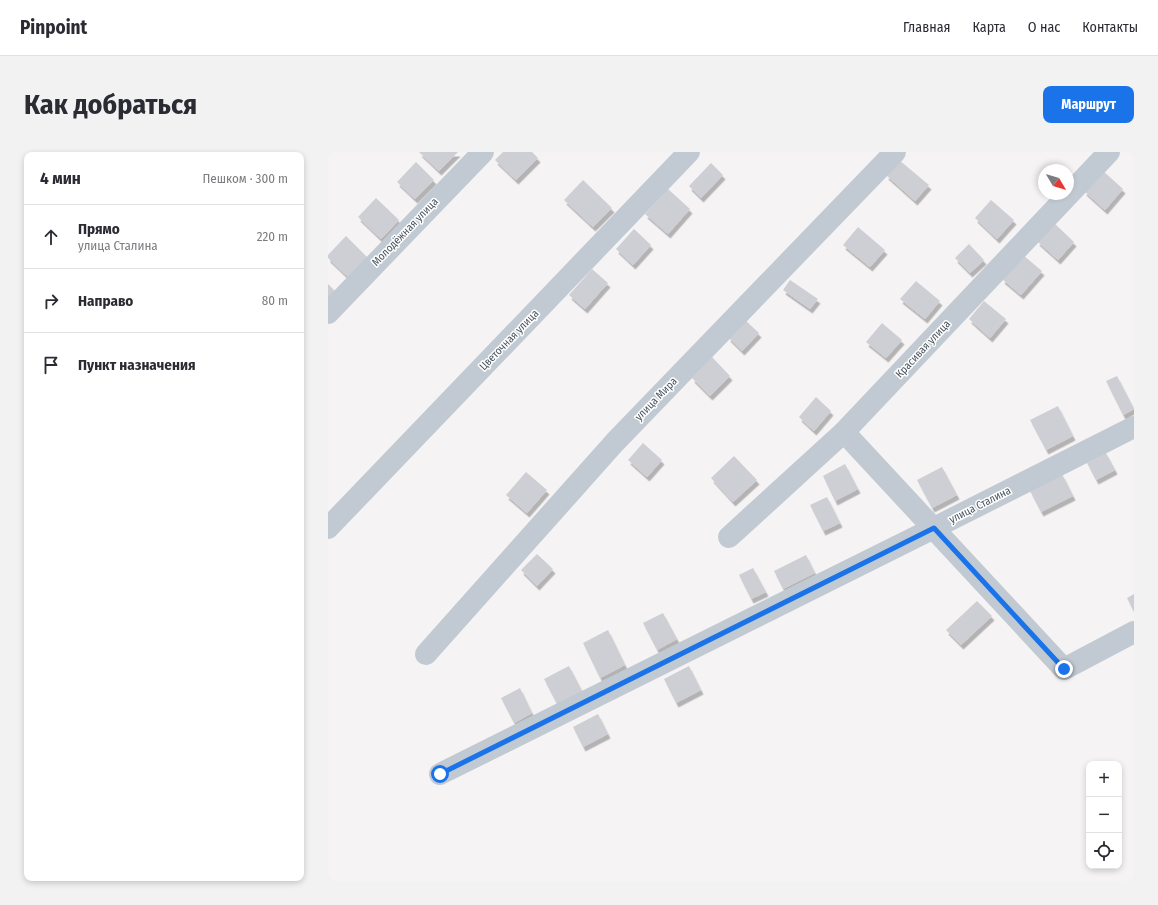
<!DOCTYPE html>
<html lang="ru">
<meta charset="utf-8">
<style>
body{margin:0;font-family:"Fira Sans Condensed",sans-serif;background:#f2f2f3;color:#2b2b33}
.controls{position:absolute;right:12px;bottom:12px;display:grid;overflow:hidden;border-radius:8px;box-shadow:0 2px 6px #0003}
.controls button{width:36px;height:36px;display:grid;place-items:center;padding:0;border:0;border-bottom:1px solid #e1e1e2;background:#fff;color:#2b2b33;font:20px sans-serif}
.compass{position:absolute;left:710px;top:12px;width:36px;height:36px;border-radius:50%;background:#fff;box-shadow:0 2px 6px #0003;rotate:128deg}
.stop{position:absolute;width:12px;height:12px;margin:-9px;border:3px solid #1a73e8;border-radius:50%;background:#fff}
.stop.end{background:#1a73e8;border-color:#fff;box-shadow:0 1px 4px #0008}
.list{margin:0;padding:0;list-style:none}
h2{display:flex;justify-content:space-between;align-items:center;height:52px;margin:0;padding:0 16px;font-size:17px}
h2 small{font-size:13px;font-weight:400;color:#7c7c81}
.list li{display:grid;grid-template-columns:26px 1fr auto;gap:12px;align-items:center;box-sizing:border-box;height:64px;padding:0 16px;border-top:1px solid #e1e1e2}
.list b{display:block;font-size:15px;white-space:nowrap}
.list p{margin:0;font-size:13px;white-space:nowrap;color:#7c7c81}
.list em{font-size:13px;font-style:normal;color:#7c7c81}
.icon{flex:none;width:22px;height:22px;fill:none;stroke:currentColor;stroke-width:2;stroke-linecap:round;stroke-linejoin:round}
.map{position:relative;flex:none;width:806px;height:729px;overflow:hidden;border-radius:8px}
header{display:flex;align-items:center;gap:24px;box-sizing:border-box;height:56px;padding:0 20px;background:#fff;border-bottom:1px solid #e1e1e2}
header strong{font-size:19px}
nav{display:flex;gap:22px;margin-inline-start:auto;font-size:14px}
.intro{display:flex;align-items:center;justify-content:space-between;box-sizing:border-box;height:96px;padding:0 24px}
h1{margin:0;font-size:28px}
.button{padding:10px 18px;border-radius:8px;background:#1a73e8;color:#fff;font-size:14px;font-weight:700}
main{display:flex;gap:24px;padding:0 24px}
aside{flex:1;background:#fff;border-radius:8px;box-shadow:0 2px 6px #0003}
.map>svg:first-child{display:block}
.building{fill:#cdcfd5;filter:url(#shadow)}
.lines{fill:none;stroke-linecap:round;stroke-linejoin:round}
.minor{stroke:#c1cad2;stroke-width:22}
.route{stroke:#1a73e8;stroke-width:5}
.labels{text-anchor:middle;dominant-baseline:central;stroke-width:3;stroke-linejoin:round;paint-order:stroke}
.street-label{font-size:11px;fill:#4a5661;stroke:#fff}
</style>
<header>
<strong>Pinpoint</strong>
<nav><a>Главная</a><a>Карта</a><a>О нас</a><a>Контакты</a></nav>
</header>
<div class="intro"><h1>Как добраться</h1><a class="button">Маршрут</a></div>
<main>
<aside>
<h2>4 мин<small>Пешком · 300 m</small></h2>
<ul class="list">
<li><svg class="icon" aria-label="ahead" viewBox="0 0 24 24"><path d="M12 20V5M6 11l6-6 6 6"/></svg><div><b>Прямо</b><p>улица Сталина</p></div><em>220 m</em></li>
<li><svg class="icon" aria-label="right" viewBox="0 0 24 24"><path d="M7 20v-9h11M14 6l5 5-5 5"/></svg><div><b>Направо</b></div><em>80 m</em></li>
<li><svg class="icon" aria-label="arrive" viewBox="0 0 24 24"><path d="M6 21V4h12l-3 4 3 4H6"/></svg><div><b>Пункт назначения</b></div></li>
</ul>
</aside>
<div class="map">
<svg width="806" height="729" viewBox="0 0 806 729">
<defs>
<filter id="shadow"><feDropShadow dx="2.5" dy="4.5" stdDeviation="0" flood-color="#0004"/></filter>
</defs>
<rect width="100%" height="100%" fill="#f5f3f3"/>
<g class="building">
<polygon points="91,0 130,0 111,19"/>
<polygon points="175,0 204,0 210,6 188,28 167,8"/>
<polygon points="571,8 601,33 587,49 558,23"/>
<polygon points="88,10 106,28 87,47 69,30"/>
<polygon points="383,11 395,23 373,46 361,34"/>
<polygon points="774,18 795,37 777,58 756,39"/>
<polygon points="255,28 284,56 265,75 236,48"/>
<polygon points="340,37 362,57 340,82 317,62"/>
<polygon points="48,46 71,68 53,87 30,65"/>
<polygon points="663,48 686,68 669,87 647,66"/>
<polygon points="726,71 746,90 730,108 709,89"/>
<polygon points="530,75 557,98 542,115 515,93"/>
<polygon points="306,77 323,93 305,113 288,97"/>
<polygon points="18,84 39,105 20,125 0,106 0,103"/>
<polygon points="641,92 656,108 642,121 627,106"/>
<polygon points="695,103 714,119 693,143 674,127"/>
<polygon points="264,117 280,131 257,157 241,143"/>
<polygon points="462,128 490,147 482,157 455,138"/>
<polygon points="588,129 612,149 597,167 572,147"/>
<polygon points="0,132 7,139 0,147"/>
<polygon points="656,149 678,167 662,186 641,167"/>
<polygon points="416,167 431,181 414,199 400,185"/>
<polygon points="554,171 574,188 558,206 538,190"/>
<polygon points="384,205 402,224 382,244 364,226"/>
<polygon points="789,224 806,257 795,263 778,229"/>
<polygon points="488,245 503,259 486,279 471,265"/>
<polygon points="730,254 745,284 718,298 702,268"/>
<polygon points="315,291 334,308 319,325 300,308"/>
<polygon points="778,301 787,318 768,328 759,311"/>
<polygon points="406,304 429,328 405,350 383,326"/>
<polygon points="517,312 530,337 507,349 495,324"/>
<polygon points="614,315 629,343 604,356 589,328"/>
<polygon points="198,320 219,338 199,361 178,343"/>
<polygon points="734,322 745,344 713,360 702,339"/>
<polygon points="499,345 512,371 495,379 482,353"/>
<polygon points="209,402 225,417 209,434 193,418"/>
<polygon points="478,403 487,421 455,437 446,419"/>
<polygon points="425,416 438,440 423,447 411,423"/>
<polygon points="806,442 806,460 799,446"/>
<polygon points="649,449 664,464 633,493 618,478"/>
<polygon points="335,461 349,487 329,498 315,471"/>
<polygon points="280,478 297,513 272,526 255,491"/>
<polygon points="241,514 254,539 229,552 216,527"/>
<polygon points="361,514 373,538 348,551 336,527"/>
<polygon points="192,536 204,561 186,571 173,546"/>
<polygon points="270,562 280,582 255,595 245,575"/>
</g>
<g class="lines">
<g class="minor">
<polyline points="0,161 155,0"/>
<polyline points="516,280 736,517 806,480"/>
<polyline points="0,376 361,0"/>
<polyline points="401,385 516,280 781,0"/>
<polyline points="98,502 287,290 567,0"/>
<polyline points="112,622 606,376 806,275"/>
</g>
</g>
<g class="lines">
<polyline class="route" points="112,622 606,376 736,517"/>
</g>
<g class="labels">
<g class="street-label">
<text transform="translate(77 80) rotate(-46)">Молодёжная улица</text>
<text transform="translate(181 188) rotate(-46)">Цветочная улица</text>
<text transform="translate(595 197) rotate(-47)">Красивая улица</text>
<text transform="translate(328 247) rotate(-46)">улица Мира</text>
<text transform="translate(652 353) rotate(-27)">улица Сталина</text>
</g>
</g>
</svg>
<div class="controls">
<button>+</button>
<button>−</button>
<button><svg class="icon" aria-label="locate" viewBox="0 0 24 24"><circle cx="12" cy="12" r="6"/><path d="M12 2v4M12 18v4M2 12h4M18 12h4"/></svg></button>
</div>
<svg class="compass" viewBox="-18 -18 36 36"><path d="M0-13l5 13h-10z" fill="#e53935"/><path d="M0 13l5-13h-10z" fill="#7c7c81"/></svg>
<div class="stop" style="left:112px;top:622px"></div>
<div class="stop end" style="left:736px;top:517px"></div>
</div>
</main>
